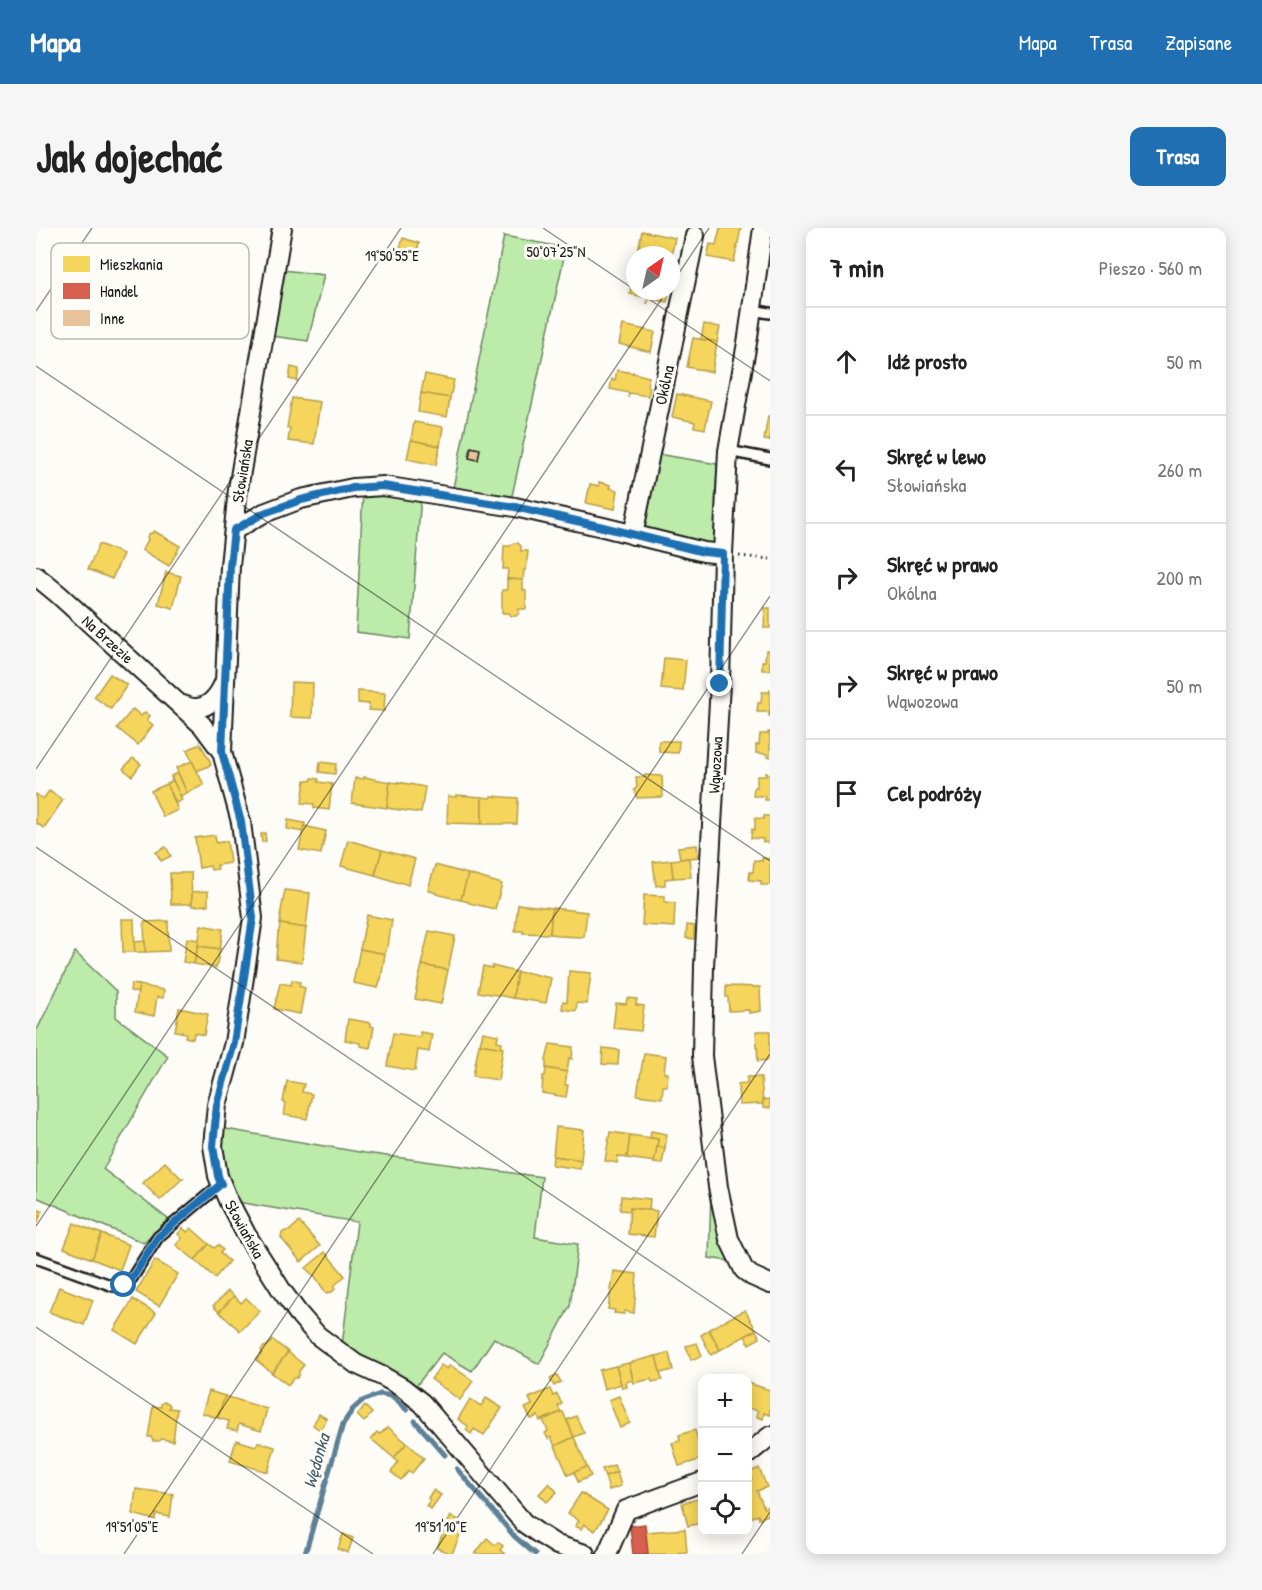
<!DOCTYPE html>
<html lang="pl">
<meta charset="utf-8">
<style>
body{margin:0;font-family:"Patrick Hand",sans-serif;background:#f6f6f6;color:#222}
.controls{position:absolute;right:18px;bottom:18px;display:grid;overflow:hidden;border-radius:12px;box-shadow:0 3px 15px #0003}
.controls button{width:54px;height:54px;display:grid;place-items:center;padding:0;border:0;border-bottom:2px solid #e0e0e0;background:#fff;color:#222;font:30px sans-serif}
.compass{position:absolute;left:590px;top:18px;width:54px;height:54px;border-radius:50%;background:#fff;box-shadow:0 3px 15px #0003;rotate:34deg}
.stop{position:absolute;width:18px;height:18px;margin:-14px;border:4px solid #1f6fb2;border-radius:50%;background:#fff}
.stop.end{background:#1f6fb2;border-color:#fff;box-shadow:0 2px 6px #0008}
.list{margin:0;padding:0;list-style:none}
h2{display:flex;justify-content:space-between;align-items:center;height:78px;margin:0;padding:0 24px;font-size:26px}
h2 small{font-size:20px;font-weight:400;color:#767676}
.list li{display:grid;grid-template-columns:39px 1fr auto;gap:18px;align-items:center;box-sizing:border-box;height:108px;padding:0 24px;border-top:2px solid #e0e0e0}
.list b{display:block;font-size:22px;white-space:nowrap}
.list p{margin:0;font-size:20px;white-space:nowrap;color:#767676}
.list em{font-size:20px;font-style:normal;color:#767676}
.icon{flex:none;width:33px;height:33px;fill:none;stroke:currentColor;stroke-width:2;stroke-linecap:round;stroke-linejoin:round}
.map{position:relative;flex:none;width:734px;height:1326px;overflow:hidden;border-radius:12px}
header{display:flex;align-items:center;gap:36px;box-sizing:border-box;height:84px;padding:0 30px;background:#1f6fb2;color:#fff}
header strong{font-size:28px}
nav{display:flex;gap:33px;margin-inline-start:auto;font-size:21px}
.intro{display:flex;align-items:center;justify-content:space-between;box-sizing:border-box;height:144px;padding:0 36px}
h1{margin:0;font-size:42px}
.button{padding:15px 27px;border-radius:12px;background:#1f6fb2;color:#fff;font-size:21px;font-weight:700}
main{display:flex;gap:36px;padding:0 36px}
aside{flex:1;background:#fff;border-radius:12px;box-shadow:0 3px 15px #0003}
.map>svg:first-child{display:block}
.green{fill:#bdeba9;stroke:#6c8462;stroke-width:1.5}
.homes{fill:#f6d55c;stroke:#b59e49;stroke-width:1.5}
.shops{fill:#d6604d;stroke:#9e4c3e;stroke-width:1.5}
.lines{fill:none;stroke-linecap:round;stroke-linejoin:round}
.stream{stroke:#5c8095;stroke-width:5}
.building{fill:#e8c299;stroke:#1c1c1c;stroke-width:1.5}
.lane-casing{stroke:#1c1c1c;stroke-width:14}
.street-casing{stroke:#1c1c1c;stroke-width:22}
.path{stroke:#1c1c1c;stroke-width:3;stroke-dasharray:1.5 4.5;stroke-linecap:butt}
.lane{stroke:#fdfcf7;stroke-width:9}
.street{stroke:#fdfcf7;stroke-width:18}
.route{stroke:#1f6fb2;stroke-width:8}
.ticks{fill:none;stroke:#1c1c1c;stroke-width:1.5;stroke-opacity:0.45}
.labels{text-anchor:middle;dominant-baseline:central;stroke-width:6;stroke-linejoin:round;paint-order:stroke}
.street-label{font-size:16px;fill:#1c1c1c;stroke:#fdfcf7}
.water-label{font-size:18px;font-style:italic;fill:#465e6c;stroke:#fdfcf7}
.key{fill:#fdfcf7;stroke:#bab9b5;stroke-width:1.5}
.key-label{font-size:16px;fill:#1c1c1c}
.ticks-label{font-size:15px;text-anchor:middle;fill:#1c1c1c;stroke:#fdfcf7;stroke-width:6;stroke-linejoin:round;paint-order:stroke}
</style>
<header>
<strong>Mapa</strong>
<nav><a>Mapa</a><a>Trasa</a><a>Zapisane</a></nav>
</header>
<div class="intro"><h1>Jak dojechać</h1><a class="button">Trasa</a></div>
<main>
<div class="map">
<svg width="734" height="1326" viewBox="0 0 734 1326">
<rect width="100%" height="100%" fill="#fdfcf7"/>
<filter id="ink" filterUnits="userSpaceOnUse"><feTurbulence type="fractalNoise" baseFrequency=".0167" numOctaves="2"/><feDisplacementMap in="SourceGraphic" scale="12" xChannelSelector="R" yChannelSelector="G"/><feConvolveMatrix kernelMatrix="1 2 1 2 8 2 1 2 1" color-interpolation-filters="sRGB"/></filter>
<g filter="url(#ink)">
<g class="green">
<polygon points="468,8 530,20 476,268 417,260"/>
<polygon points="247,42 288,47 272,113 236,108"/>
<polygon points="615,225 681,236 678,319 598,299"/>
<polygon points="327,264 385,267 374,411 320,404"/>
<polygon points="39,724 80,763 80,789 132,828 67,941 132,991 108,1015 0,969 0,804"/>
<polygon points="184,900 329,925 506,949 499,1009 542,1016 534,1078 503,1136 458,1110 436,1143 406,1125 380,1158 306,1118 321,994 201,974 187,938"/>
<polygon points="675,963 693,1033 673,1030"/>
</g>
<g class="homes">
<polygon points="684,0 705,0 698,34 671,29 674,16 680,17"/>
<polygon points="606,3 639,10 635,29 635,27 623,27 602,23"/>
<polygon points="367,10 383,15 379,31 362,27"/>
<polygon points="599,57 599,63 631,63 630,64 633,65 631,74 613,71 611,76 612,70 594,66 595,58 599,58"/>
<polygon points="668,96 684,99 681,114 665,111"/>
<polygon points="587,97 619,104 615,124 583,116"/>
<polygon points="657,110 681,114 676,144 651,139"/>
<polygon points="255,139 263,141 261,153 253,151"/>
<polygon points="581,142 597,145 597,143 597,145 613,149 611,158 614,159 612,168 593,165 592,170 593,165 574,161 576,151 579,152"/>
<polygon points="389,146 418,152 414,170 385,165"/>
<polygon points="385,165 414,170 411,189 382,184"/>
<polygon points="641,166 675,173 669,201 658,199 659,194 636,189"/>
<polygon points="256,170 284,174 278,216 252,213 254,200 251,200"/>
<polygon points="732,188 734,188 734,213 728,212"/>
<polygon points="378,194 407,199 404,218 375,212"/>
<polygon points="375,212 404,218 400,237 371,231"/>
<polygon points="563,254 575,257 574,260 582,262 579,281 550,275 554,256 563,258"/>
<polygon points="118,303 144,318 133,338 106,322 112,312 111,309 113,306 116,305"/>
<polygon points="478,315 482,315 485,318 485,323 492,323 490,342 488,342 487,352 471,351 472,341 467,341 468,318 474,318"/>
<polygon points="63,316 87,326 76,351 52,341"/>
<polygon points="130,344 145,348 137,380 122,376"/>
<polygon points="471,351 487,352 487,362 490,363 490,381 483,381 483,385 480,388 475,388 473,385 466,385 466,362 471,362"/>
<polygon points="729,380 734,380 734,400 728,400"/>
<polygon points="730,422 734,422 734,442 726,442 726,433 729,433"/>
<polygon points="628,430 650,432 647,463 625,461"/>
<polygon points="74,446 91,457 75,481 58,469"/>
<polygon points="255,454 277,455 276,490 254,489"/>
<polygon points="734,461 734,488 733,488 733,484 721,484 722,475 725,475 726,464 734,464"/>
<polygon points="322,463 349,465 348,483 333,482 333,476 322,475"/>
<polygon points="97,481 105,488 109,484 114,488 111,492 117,497 102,517 81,500"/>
<polygon points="732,504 734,504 734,529 731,529 731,526 720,525 720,517 723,517 724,506 732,506"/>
<polygon points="623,513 643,513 642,525 623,524"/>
<polygon points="164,516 173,531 175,537 161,543 151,522"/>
<polygon points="97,530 105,536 96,548 87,541"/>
<polygon points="156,533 168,557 151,565 140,540"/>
<polygon points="284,534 300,536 299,546 283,544"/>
<polygon points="142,545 151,565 144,568 135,548"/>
<polygon points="730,545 734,546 734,572 729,572 729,568 717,568 718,559 721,559 721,548 730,548"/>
<polygon points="609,547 626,548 627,569 601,570 598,562 601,559 600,549 609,549"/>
<polygon points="135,548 146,572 140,575 131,556 136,553"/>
<polygon points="328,549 354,554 351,580 316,575 319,550 328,551"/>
<polygon points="276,550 283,551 282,554 296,556 293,582 278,580 278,576 266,575 269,552 275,553"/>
<polygon points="354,554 362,555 362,554 389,559 385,585 351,580"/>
<polygon points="131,556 142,582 127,589 115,563"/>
<polygon points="13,563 27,572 8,600 0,595 0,566 7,571"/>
<polygon points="420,567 446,569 446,596 411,595 412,568 420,569"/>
<polygon points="455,568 482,570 481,596 446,596 446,569 455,570"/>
<polygon points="728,588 734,588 734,615 727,614 727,611 715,610 716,601 719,602 719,590 728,591"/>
<polygon points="252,592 269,595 267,604 251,601"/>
<polygon points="268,598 290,603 285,626 263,622"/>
<polygon points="229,605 230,613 226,614 225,606"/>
<polygon points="179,607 180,615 191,613 194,635 181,637 182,641 175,642 174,638 163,640 159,610"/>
<polygon points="312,612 346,622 339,647 305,638"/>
<polygon points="661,617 662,629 644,631 642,619"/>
<polygon points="130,619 135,628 125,633 120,624"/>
<polygon points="346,622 379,631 372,657 364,654 363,655 339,647"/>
<polygon points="653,630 655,649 637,650 635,632"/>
<polygon points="726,630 734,631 734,657 725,657 725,653 713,652 714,644 717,644 718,632 726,633"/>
<polygon points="635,632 637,650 629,651 629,657 620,658 617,634"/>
<polygon points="399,637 432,646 425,672 400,666 400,665 392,662"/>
<polygon points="134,645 155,645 156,676 135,676"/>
<polygon points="432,646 466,656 459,681 433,675 433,674 425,672"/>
<polygon points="249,662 274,665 270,700 244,696 245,688 244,688"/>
<polygon points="172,663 172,677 156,678 156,664"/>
<polygon points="608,667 629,668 629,674 639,675 638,699 606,697"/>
<polygon points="482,676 516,680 514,706 487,705 488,703 479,703"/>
<polygon points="516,680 551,684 548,709 522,708 522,707 514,706"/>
<polygon points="331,687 356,692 352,718 351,718 349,726 324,721"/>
<polygon points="86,691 98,691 99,724 87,724"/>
<polygon points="132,693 133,723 109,724 108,694"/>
<polygon points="244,696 270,700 266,734 240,731 242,704 243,704"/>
<polygon points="165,697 187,701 184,721 162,718"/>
<polygon points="651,697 658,698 658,711 650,710"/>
<polygon points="393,703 419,708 412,742 386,737 388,729 387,729"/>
<polygon points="151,710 163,712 158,736 147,734"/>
<polygon points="109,713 109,724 99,724 98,714"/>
<polygon points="162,718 184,721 180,740 158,736"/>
<polygon points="324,721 349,726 345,752 344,752 342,760 317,755"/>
<polygon points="386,737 412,742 405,776 379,771 381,763 380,762"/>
<polygon points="447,738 456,740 456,738 481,744 477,770 442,764"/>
<polygon points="533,743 555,745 551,776 541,775 540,783 526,781 527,773 531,774"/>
<polygon points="481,744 489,745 489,744 515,750 510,775 477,770"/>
<polygon points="256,752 264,754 263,758 269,760 264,786 238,781 244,755 255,757"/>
<polygon points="95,756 103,757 102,765 94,763"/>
<polygon points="103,757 128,762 127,770 121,769 118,788 99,784"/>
<polygon points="690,758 724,759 725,783 713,785 713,782 693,783 692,769 690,769"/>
<polygon points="591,770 601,771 600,777 608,778 605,803 577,800 580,775 590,776"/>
<polygon points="143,780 172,786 168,807 158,805 157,811 149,809 150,805 139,803"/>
<polygon points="312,791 335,795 335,798 338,799 334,820 324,818 324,815 309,812"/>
<polygon points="720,803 734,803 734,832 722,833"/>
<polygon points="384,804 396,806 393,824 382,822 379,843 351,838 357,805 384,809"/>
<polygon points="447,804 462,807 461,813 466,814 465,820 444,816"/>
<polygon points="443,816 467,820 462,852 437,848"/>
<polygon points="514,816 537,819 536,831 533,830 531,844 510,840 510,832"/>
<polygon points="567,820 583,822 582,837 566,836"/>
<polygon points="608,825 630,828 628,845 632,845 631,858 627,858 626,870 601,867"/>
<polygon points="510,840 531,844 529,857 532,857 530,869 506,865 507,848 509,848"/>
<polygon points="711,849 725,849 727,876 703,877 702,856 711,855"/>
<polygon points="251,853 268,856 266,864 276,866 271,891 248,887 250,875 247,874"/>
<polygon points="734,871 734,880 727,880 727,872"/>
<polygon points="520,899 548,902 545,932 517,928"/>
<polygon points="615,903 631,906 629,920 621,919 622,911 614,910"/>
<polygon points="574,904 594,907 591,930 582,928 581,935 569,933"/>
<polygon points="594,907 622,911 619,934 591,930"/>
<polygon points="621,919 629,920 626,936 618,935"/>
<polygon points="517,928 545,932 544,941 516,937"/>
<polygon points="129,934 146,951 148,949 124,972 107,955"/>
<polygon points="585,968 614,971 613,982 594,980 594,983 584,982"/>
<polygon points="594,980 621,983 618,1009 592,1006"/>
<polygon points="0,981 6,983 0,999"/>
<polygon points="263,994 284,1018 265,1034 245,1010 246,1005 249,1003 253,1003"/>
<polygon points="38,995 66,1006 56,1031 28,1020"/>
<polygon points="147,1000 151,1004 155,1000 173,1016 159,1032 140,1017 146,1010 142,1006"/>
<polygon points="66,1006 93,1017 84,1042 56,1031"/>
<polygon points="173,1016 178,1020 182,1017 187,1022 184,1025 193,1033 179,1050 159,1032"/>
<polygon points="289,1024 309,1048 299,1057 299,1061 296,1064 290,1065 278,1047 277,1048 270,1040"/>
<polygon points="119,1032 142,1046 123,1078 100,1064"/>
<polygon points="578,1043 601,1046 598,1085 588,1083 588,1086 578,1085 579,1082 572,1081"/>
<polygon points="23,1059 57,1072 48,1097 13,1084"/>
<polygon points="192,1063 198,1068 183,1084 177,1078"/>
<polygon points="198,1068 205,1075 210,1070 224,1083 204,1103 183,1084"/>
<polygon points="97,1071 120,1085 101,1116 78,1102"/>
<polygon points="709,1082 720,1102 684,1122 673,1101"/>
<polygon points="673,1102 684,1122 675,1127 665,1107"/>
<polygon points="720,1102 724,1110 713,1116 709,1108"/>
<polygon points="237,1112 252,1124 236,1145 220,1132 226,1125 225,1122 228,1119 231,1118"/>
<polygon points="661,1115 666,1128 655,1132 650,1118"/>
<polygon points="252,1124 268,1137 263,1143 263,1147 261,1150 257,1150 252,1157 236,1145"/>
<polygon points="633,1125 637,1142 624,1145 620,1128"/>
<polygon points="620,1128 626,1152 616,1154 615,1151 598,1155 593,1135"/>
<polygon points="593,1135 597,1152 590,1154 591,1159 586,1160 580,1138"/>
<polygon points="405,1137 411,1141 414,1137 437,1153 424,1172 395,1151"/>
<polygon points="580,1138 585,1156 568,1161 563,1142"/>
<polygon points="521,1147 525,1154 518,1158 514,1151"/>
<polygon points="712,1155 734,1162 734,1187 728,1185 727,1191 721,1189 722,1183 712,1180"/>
<polygon points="514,1161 517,1168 521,1166 526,1176 522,1178 525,1184 504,1193 502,1188 495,1191 489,1180 496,1177 493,1170"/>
<polygon points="173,1163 189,1168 182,1190 166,1185"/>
<polygon points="189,1168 231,1181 225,1203 203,1196 201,1203 191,1201 193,1193 182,1190"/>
<polygon points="583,1168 594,1195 584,1200 573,1172"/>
<polygon points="450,1170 466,1180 448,1207 438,1201 435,1206 430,1202 432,1198 422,1191 434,1171 445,1178"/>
<polygon points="128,1174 132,1175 134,1177 133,1180 141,1181 137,1213 126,1211 123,1213 117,1213 115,1209 112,1209 117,1178 125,1179 125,1176"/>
<polygon points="329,1178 336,1185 328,1194 321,1187"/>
<polygon points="525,1184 527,1184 538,1209 519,1218 515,1209 512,1211 509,1205 512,1203 507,1192"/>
<polygon points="283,1186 291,1191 284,1202 277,1197"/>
<polygon points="540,1188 548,1205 538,1209 531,1192"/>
<polygon points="352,1199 371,1215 358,1230 335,1211 341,1204 344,1206"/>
<polygon points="659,1202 666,1225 666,1231 643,1238 636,1215 644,1213 643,1207"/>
<polygon points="538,1209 551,1239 532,1247 519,1218"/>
<polygon points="200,1212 220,1218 222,1214 239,1219 232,1244 194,1233"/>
<polygon points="371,1215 388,1230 376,1245 373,1243 365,1252 355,1244 362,1234 358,1230"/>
<polygon points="578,1237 581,1244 569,1248 566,1241"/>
<polygon points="551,1239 555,1248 542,1254 538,1244"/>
<polygon points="723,1240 731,1259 721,1263 728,1280 732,1278 734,1286 723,1291 722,1287 712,1291 712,1253 716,1251 714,1244"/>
<polygon points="581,1244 585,1258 573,1262 569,1248"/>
<polygon points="513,1255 521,1264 511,1274 503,1266"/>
<polygon points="100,1261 137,1266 134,1289 120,1286 119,1292 97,1286"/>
<polygon points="397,1262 405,1267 395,1281 390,1278 394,1272 392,1270"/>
<polygon points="545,1265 572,1282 559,1303 548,1296 545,1301 539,1298 543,1293 532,1285"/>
<polygon points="666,1270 666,1300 665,1295 652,1298 646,1275"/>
<polygon points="415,1288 429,1295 426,1302 411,1296"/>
<polygon points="411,1296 426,1302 416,1326 401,1320"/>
<polygon points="649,1301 651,1324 642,1325 642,1326 612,1326 610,1304"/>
<polygon points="307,1306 317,1310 312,1325 302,1321"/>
<polygon points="451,1310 459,1317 462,1314 467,1318 464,1322 469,1326 439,1326"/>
</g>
<polygon class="shops" points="609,1296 612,1326 597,1326 594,1298"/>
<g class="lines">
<g class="stream">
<polyline points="379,1193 409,1227"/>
<polyline points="421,1241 478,1308 499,1326"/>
<polyline points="269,1326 307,1196 317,1181 326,1173 344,1166 355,1168 371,1182"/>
</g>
</g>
<polygon class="building" points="435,219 444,221 442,232 433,230"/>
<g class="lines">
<defs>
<g id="lane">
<polyline points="715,82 734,85"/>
<polyline points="692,223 734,231"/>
<polyline points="0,1030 77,1058 88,1057 96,1050 122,1009 185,956"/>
</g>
<g id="street">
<polyline points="246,0 202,261 194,338 186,524 205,594 217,690 198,815 181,877 177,918 182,948 192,972 210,1006 246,1063 262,1085 281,1107 320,1136 348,1149 367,1160 386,1175 488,1295 502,1305 521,1317 549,1326"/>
<polyline points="727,0 712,109 692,223 687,326 684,456 668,738 666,828 682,959 693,1011 708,1042 716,1048 734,1056"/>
<polyline points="198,302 228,285 265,271 317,260 347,258 479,279 567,299 668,324 687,326"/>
<polyline points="597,307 659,8"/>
<polyline points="0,348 22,366 166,497 186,524"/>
<path d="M 143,476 C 148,477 153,480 158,480 C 173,481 183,467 188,455"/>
<polyline points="712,1226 734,1208"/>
<polyline points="571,1326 590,1282 666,1254"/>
</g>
</defs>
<use href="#lane" class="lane-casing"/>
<use href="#street" class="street-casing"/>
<polyline class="path" points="703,328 734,331"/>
<use href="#lane" class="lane"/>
<use href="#street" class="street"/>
</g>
</g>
<g class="lines" filter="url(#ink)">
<polyline class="route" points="88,1057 96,1050 122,1009 185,956 182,948 177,918 181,877 198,815 217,690 205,594 186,524 194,338 198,302 228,285 265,272 317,260 347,258 479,279 567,299 668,324 687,326 684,456"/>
</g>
<path class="ticks" d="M 507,0 L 599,62M 635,57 L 673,0M 601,63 L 734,153M 0,83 L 56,0M 0,138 L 734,633M 0,541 L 365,0M 0,619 L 734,1114M 0,998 L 631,63M 0,1099 L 337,1326M 88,1326 L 734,368M 397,1326 L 734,826M 706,1326 L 734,1284"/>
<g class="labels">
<g class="street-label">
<text transform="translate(628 157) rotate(-78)">Okólna</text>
<text transform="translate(206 243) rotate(-81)">Słowiańska</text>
<text transform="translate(72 411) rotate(42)">Na Brzezie</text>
<text transform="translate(679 537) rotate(-87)">Wąwozowa</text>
<text transform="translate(209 1001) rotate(61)">Słowiańska</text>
</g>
<g class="water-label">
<text transform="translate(280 1233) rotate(-74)">Wędonka</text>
</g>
</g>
<rect x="15" y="15" width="198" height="96" rx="9" class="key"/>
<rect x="27" y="28" width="27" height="16" fill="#f6d55c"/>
<rect x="27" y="55" width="27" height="16" fill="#d6604d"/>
<rect x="27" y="82" width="27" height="16" fill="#e8c299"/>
<g class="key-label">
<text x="64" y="42">Mieszkania</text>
<text x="64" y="69">Handel</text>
<text x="64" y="96">Inne</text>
</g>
<g class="ticks-label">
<text x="520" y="29">50°07'25"N</text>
<text x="356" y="33">19°50'55"E</text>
<text x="96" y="1304">19°51'05"E</text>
<text x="405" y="1304">19°51'10"E</text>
</g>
</svg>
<div class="controls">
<button>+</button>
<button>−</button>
<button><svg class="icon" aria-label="locate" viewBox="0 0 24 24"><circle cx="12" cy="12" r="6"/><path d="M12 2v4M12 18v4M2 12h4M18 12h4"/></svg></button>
</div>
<svg class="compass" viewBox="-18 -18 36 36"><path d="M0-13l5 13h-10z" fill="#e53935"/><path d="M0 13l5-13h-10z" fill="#767676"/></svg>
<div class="stop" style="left:88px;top:1057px"></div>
<div class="stop end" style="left:684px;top:456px"></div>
</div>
<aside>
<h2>7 min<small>Pieszo · 560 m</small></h2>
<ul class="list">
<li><svg class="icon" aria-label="ahead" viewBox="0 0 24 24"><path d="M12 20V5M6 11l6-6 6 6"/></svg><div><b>Idź prosto</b></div><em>50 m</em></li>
<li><svg class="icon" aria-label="left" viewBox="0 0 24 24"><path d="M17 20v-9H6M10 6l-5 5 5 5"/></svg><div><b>Skręć w lewo</b><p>Słowiańska</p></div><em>260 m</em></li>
<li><svg class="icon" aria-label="right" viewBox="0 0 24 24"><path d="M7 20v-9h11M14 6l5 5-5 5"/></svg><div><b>Skręć w prawo</b><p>Okólna</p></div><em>200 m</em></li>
<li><svg class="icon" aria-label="right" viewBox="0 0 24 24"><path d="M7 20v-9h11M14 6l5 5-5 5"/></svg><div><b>Skręć w prawo</b><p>Wąwozowa</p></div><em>50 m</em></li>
<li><svg class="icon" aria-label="arrive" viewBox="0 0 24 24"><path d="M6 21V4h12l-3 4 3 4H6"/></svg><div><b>Cel podróży</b></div></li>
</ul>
</aside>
</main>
